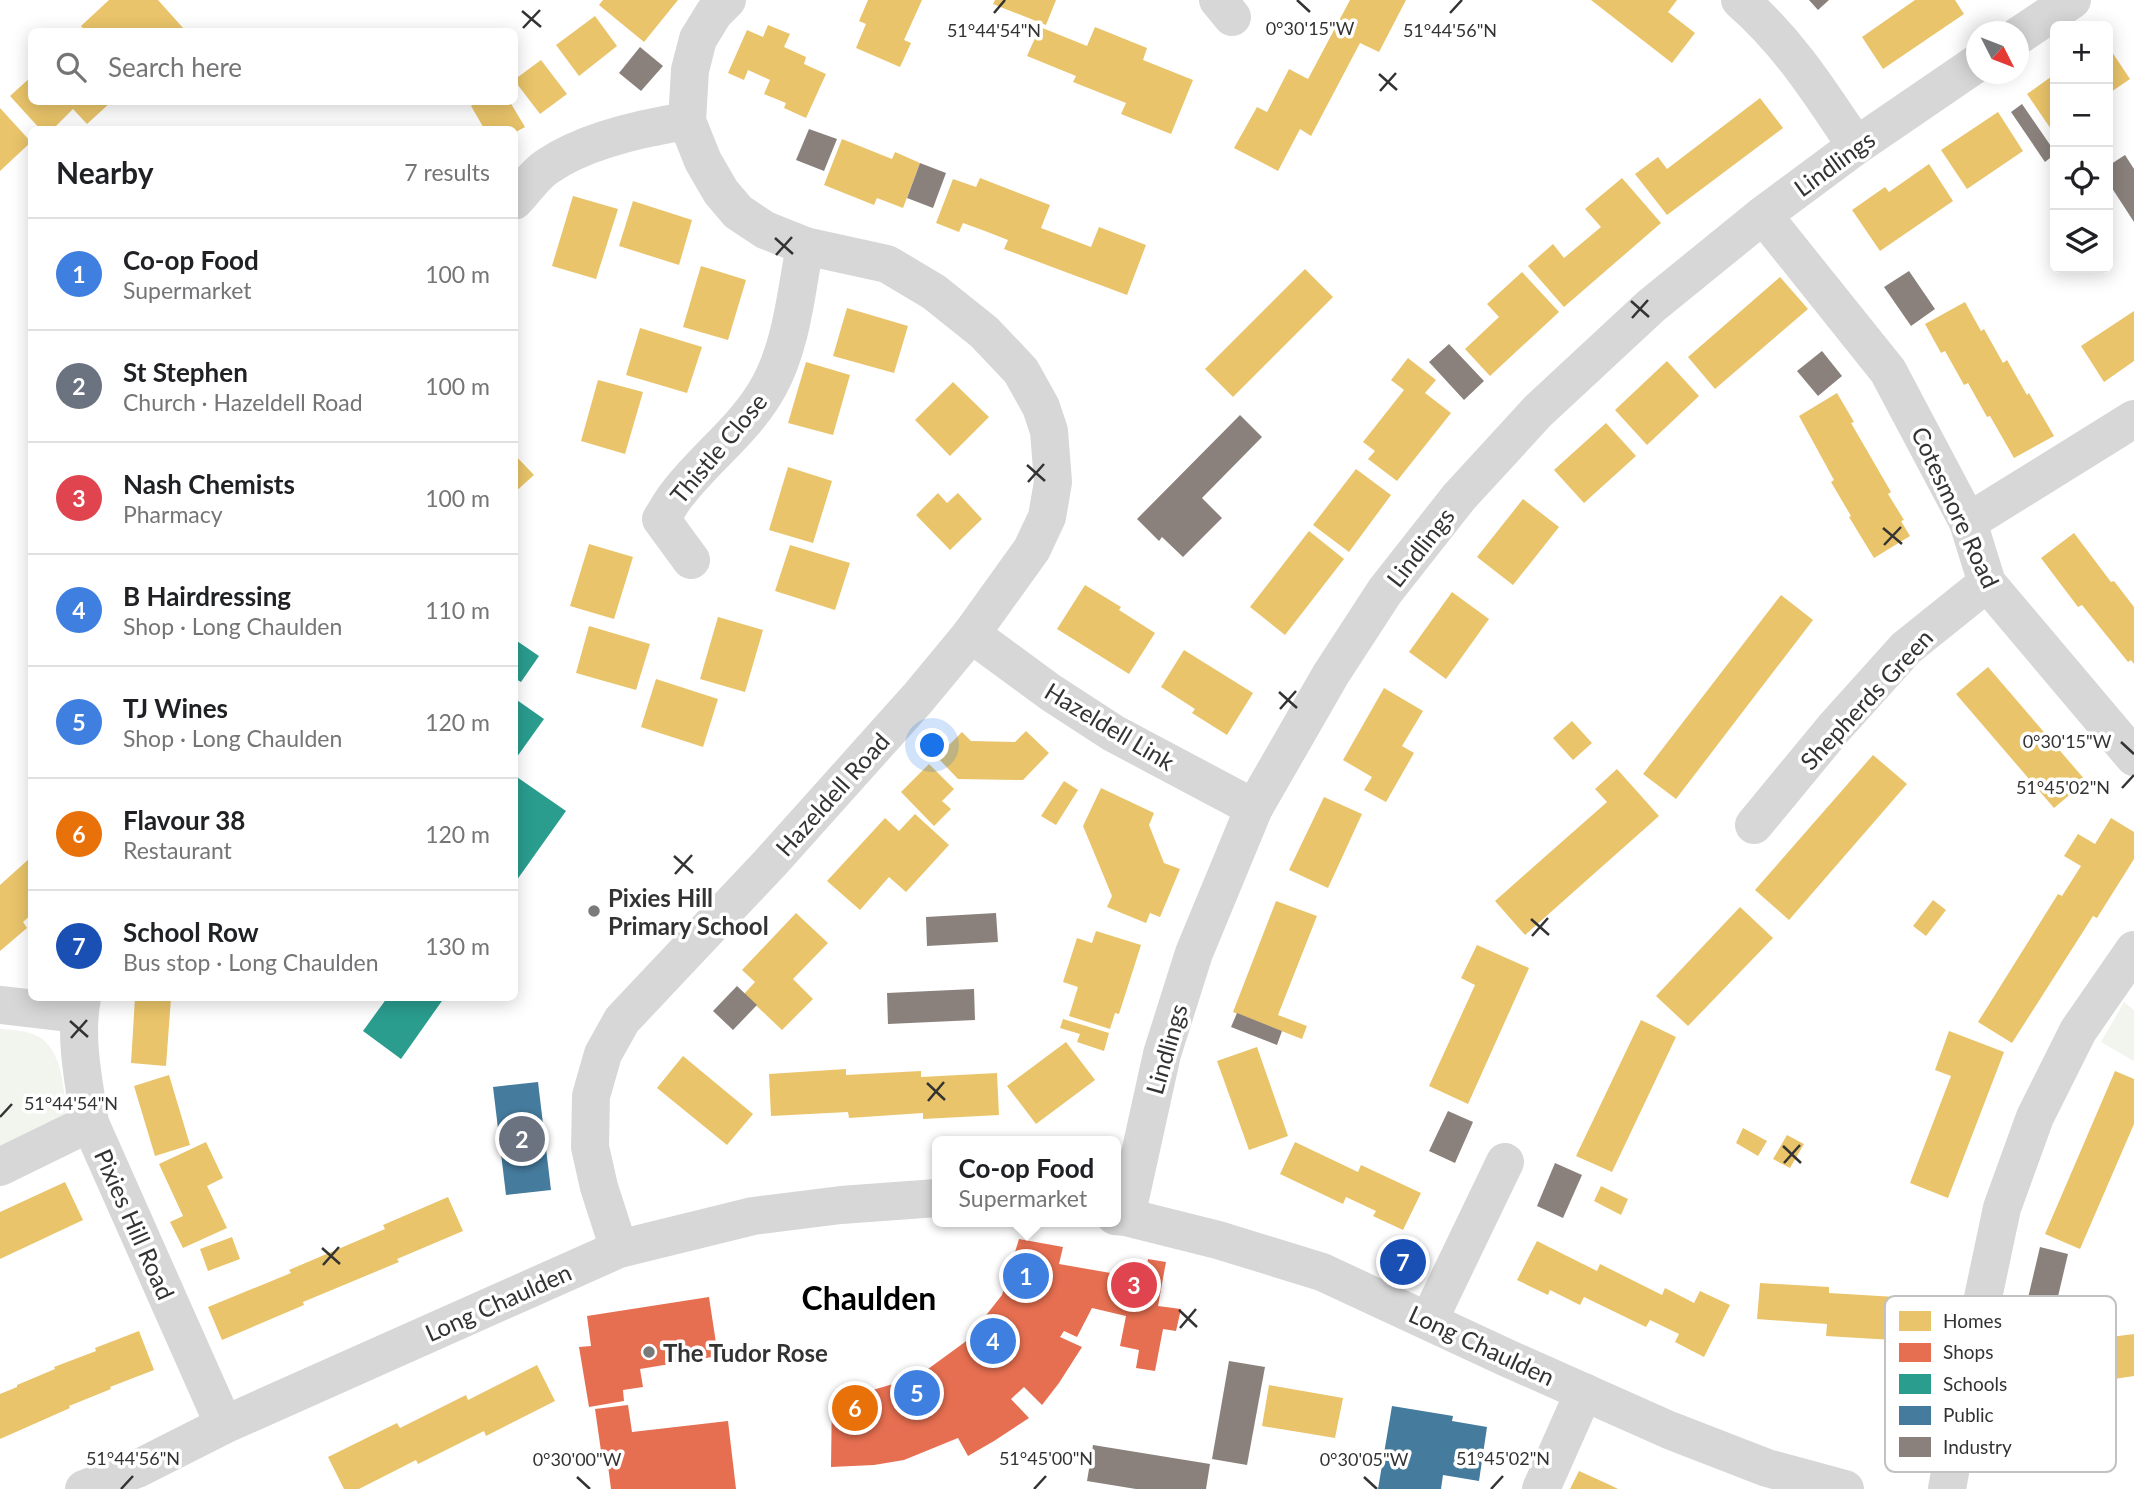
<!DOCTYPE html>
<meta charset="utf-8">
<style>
body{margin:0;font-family:Lato,sans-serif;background:#f2f2f2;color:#202124}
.controls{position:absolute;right:21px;top:21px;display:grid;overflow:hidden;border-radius:10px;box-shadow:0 4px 18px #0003}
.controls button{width:63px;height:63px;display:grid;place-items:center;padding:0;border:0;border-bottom:2px solid #e0e0e0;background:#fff;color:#202124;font:35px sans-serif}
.compass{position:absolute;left:1966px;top:21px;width:63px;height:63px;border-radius:50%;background:#fff;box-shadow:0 4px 18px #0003;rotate:132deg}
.you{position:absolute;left:933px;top:746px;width:24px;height:24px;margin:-18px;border:5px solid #fff;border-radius:50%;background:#1a73e8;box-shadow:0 0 0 10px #1a73e833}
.badge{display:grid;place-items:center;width:46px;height:46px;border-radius:50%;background:#2563eb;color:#fff;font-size:23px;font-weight:700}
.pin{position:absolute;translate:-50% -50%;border:4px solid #fff;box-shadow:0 2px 7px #0006}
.popup{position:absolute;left:932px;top:1136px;width:189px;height:91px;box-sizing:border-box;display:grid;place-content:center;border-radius:10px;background:#fff;filter:drop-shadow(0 2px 5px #0005);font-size:23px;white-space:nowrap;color:#757577}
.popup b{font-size:26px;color:#202124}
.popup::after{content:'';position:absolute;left:50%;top:100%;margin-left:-14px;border:14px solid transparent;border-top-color:#fff}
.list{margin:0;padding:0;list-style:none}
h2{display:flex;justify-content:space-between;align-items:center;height:91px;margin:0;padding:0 28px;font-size:30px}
h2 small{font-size:23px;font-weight:400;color:#757577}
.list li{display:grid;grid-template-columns:46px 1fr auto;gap:21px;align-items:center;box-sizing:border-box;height:112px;padding:0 28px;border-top:2px solid #e0e0e0}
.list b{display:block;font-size:26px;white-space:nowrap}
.list p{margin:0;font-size:23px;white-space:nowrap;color:#757577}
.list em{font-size:23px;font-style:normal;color:#757577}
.icon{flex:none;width:38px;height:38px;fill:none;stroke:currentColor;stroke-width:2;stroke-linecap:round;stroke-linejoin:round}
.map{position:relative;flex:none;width:2134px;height:1489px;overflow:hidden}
.search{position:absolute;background:#fff;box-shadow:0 4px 18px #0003;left:28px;top:28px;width:490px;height:77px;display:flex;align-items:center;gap:18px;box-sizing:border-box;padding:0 24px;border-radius:10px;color:#757577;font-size:26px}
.panel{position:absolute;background:#fff;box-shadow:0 4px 18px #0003;left:28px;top:126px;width:490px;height:875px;border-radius:10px}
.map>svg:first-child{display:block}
.green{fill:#f1f5ed}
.homes{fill:#e9c46a}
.shops{fill:#e76f51}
.schools{fill:#2a9d8f}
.public{fill:#457b9d}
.industry{fill:#8a817c}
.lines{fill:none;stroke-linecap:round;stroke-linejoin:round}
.minor{stroke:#d7d7d7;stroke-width:38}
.ticks{fill:none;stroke:#333;stroke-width:2.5}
.poi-dot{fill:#7a7a7a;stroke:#fff;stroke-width:2.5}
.labels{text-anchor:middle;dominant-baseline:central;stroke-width:7;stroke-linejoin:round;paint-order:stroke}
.street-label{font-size:24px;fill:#333;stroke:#fff}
.poi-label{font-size:24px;font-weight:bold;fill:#333;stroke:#fff;text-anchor:start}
.district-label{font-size:32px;font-weight:bold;fill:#000;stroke:#fff}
.key{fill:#fff;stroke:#c2c2c2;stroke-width:2}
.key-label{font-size:19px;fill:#333}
.ticks-label{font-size:18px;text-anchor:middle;fill:#333;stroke:#fff;stroke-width:7;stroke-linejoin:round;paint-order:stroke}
</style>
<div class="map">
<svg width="2134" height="1489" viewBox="0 0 2134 1489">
<rect width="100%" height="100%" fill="#fff"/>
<g class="green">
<polygon points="2124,1002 2134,1010 2134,1061 2101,1042"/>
<path d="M 0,1029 C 10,1030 23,1030 33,1034 C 64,1045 65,1096 66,1122 L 0,1152 Z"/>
</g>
<g class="homes">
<polygon points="109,0 158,0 184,29 182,32 86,32 81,26"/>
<polygon points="603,0 678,0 644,42 599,5"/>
<polygon points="868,0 922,0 904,40 911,43 900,67 856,48 866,24 859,21"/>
<polygon points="995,0 1056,0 1046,25 993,4"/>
<polygon points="1350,0 1406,0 1379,52 1360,43 1311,136 1300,129 1278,171 1234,148 1257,107 1267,112 1289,69 1308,79"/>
<polygon points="1591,0 1677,0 1668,12 1695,33 1672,63"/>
<polygon points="1915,0 1955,0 1964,14 1883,69 1862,37"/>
<polygon points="595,16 617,46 579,76 556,45"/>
<polygon points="768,25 790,34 784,47 806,57 804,64 826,74 806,118 784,108 786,103 764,94 770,80 748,70 744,80 728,73 747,30 763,37"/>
<polygon points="1040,27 1087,46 1095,27 1147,48 1143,60 1193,80 1171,134 1121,114 1126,103 1073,82 1076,76 1027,56"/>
<polygon points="2108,46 2130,79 2108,94"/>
<polygon points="541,60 567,94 540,114 514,80"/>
<polygon points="2055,74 2055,131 2053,132 2027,94"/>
<polygon points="32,76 32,102 111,102 87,124 73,109 52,130 41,130 10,96"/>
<polygon points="1760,98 1783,128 1667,215 1635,174 1658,157 1667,169"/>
<polygon points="478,102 510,102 525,127 514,133 514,130 485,130 471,106"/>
<polygon points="0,108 31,142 0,171"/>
<polygon points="1998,112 2023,151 1967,189 1941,150"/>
<polygon points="842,139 892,159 895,152 920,163 903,208 877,198 874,205 824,185"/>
<polygon points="1929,164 1953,201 1880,251 1852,210 1885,187 1889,192"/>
<polygon points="980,178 1050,205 1041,228 1091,247 1099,227 1146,245 1127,295 1004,249 1008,240 985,231 963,223 959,232 936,223 953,179 976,187"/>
<polygon points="1622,178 1661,223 1564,307 1528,266 1553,244 1564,258 1601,227 1585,209"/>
<polygon points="573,196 618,209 596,279 552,266"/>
<polygon points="633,201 692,220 679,265 619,246"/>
<polygon points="701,266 746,280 728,340 683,327"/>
<polygon points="1305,269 1333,297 1233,397 1205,369"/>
<polygon points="1522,272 1559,312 1490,376 1465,349 1499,317 1487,304"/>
<polygon points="1780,277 1808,309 1715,389 1688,357"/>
<polygon points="1965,302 1981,331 1984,329 2003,363 2007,360 2027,395 2029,393 2054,436 2014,458 1990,416 1987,417 1968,383 1964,385 1945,351 1941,353 1925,324"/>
<polygon points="847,308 908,326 894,373 833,356"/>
<polygon points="2134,311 2134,361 2104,382 2081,346"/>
<polygon points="640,328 702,347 687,393 626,375"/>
<polygon points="1408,358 1436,380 1425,393 1451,413 1397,481 1368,459 1375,451 1363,442 1404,390 1391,380"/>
<polygon points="1667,361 1699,396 1647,445 1615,410"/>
<polygon points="806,362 850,375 833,435 788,423"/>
<polygon points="598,380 643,392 625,454 581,441"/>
<polygon points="953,382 989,417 950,456 915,420"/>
<polygon points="1837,393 1854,422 1851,423 1891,492 1888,494 1904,520 1901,521 1910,536 1874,558 1849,517 1851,516 1831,482 1834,480 1799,416"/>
<polygon points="1606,423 1636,456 1584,503 1554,470"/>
<polygon points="514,454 534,475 514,493"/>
<polygon points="788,467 832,481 813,543 769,530"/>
<polygon points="1356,469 1391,495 1349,552 1313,525"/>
<polygon points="938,493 947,503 958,493 982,519 950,550 916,515"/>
<polygon points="1523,499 1559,527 1513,585 1477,557"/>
<polygon points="1309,531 1344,559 1285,635 1250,607"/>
<polygon points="2074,533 2111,582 2114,581 2134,607 2134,664 2131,660 2128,662 2082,605 2078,607 2041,558"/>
<polygon points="589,544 633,557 614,619 570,606"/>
<polygon points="790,545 850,563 835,610 775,591"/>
<polygon points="1085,585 1121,607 1119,610 1155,633 1129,674 1057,629"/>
<polygon points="1452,592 1489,619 1446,679 1409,652"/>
<polygon points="1781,595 1813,620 1676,799 1643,774"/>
<polygon points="718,617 763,630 745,692 700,679"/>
<polygon points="589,626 650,644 636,690 576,673"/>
<polygon points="1184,650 1253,693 1227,735 1192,713 1195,709 1161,687"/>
<polygon points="1988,667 2086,781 2054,808 1956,694"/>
<polygon points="656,679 718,699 703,747 641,727"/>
<polygon points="1384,688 1423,711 1402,746 1414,753 1386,802 1364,790 1372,777 1343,760"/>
<polygon points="1572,721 1592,743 1573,760 1553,738"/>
<polygon points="1026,731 1049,753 1023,780 958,779 937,757 962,732 971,741 1015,742"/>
<polygon points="1873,755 1907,784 1789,920 1755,890"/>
<polygon points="929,764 954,789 942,801 951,809 934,826 901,792"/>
<polygon points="1617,769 1659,816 1525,935 1495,901 1607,802 1595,789"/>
<polygon points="1064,781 1078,790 1056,825 1041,816"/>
<polygon points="1101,788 1154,813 1149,825 1164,863 1180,869 1160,917 1150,913 1146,923 1107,907 1112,896 1083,826"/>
<polygon points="1324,797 1362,814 1328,888 1289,870"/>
<polygon points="915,814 949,845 906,892 889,877 860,910 827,881 885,818 899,831"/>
<polygon points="2111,818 2134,832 2134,859 2097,918 2093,916 2012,1043 1978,1022 2058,894 2062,896 2081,866 2064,856 2078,834 2095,844"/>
<polygon points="30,858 32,914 23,922 27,928 0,951 0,885"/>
<polygon points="1933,900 1946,910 1926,936 1913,926"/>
<polygon points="1276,901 1317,916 1278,1015 1307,1026 1302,1039 1233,1012"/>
<polygon points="1740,907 1773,938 1688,1026 1656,996"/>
<polygon points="796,913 828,943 793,979 813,999 782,1030 744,994 755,982 742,970"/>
<polygon points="1096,931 1141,945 1119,1014 1115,1013 1110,1029 1069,1016 1078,987 1063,982 1077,938 1092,943"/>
<polygon points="1477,945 1529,968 1468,1104 1429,1086 1475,985 1461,978"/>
<polygon points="135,998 171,998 166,1066 131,1063"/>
<polygon points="1063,1019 1109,1033 1104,1051 1077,1042 1080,1034 1060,1028"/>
<polygon points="1641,1020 1676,1037 1612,1172 1576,1156"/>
<polygon points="1949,1031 2004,1052 1948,1198 1910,1183 1951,1076 1935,1070"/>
<polygon points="1066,1042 1095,1080 1036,1124 1007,1086"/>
<polygon points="1257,1047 1288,1136 1249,1150 1217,1061"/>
<polygon points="683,1056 753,1114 727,1145 657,1088"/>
<polygon points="846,1069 846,1075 921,1071 921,1077 997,1073 999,1115 923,1119 923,1113 849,1118 848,1112 771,1116 769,1074"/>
<polygon points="2115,1071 2134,1079 2134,1124 2080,1249 2045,1234"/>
<polygon points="169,1075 190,1145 155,1156 134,1086"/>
<polygon points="1743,1128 1767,1141 1758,1156 1736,1143"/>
<polygon points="1787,1135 1804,1144 1790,1168 1773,1159"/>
<polygon points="206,1142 223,1178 207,1186 227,1228 183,1248 170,1222 183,1216 159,1164"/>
<polygon points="1295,1142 1358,1172 1361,1165 1421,1193 1403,1230 1373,1216 1376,1211 1346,1197 1343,1204 1280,1174"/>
<polygon points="65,1182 83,1220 0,1259 0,1212"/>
<polygon points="1601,1186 1628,1199 1621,1215 1594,1201"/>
<polygon points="448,1197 463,1231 397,1259 399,1262 303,1302 304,1305 222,1340 208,1307 291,1273 289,1270 385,1229 383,1225"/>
<polygon points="232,1237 240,1259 208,1271 200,1249"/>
<polygon points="1537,1241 1597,1271 1600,1264 1662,1295 1665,1288 1694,1303 1700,1291 1730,1305 1704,1357 1675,1342 1679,1334 1650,1320 1646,1327 1584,1297 1580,1305 1550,1290 1548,1295 1517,1280"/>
<polygon points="1760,1283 1829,1287 1829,1293 1929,1299 1926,1342 1826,1336 1827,1324 1757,1319"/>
<polygon points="139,1331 154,1370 110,1387 111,1389 69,1406 70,1408 0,1439 0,1394 17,1387 17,1385 55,1369 54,1367 96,1351 95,1348"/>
<polygon points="2134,1334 2134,1376 2101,1381 2095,1339"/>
<polygon points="537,1365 555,1401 486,1436 484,1431 418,1464 416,1460 359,1489 344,1489 328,1457 397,1423 400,1428 466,1395 468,1400"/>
<polygon points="1269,1385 1343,1398 1335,1438 1262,1426"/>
<polygon points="1579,1471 1610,1485 1618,1489 1570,1489"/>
</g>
<g class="shops">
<polygon points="1019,1239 1063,1247 1059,1264 1145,1279 1148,1259 1166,1262 1158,1306 1181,1309 1176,1331 1163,1329 1155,1371 1136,1368 1139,1350 1120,1346 1126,1316 1092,1308 1077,1337 1064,1331 1060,1337 1082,1347 1059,1383 1042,1405 1024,1387 1011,1399 1029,1418 994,1441 968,1456 958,1438 904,1460 874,1465 831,1467 832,1394 859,1394 917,1377 965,1342 1002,1295"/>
<polygon points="709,1297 718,1356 640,1369 643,1387 623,1390 624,1401 589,1407 579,1347 591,1346 587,1316"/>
<polygon points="628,1405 632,1432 728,1421 736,1489 611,1489 607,1458 602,1458 595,1409"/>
</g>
<g class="schools">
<polygon points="514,639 539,656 521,682 514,678"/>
<polygon points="514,698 544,719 514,761"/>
<polygon points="514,775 566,811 514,884"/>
<polygon points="387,998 444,998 401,1059 363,1031"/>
</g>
<g class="public">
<polygon points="538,1082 551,1190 506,1195 493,1087"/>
<polygon points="1392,1406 1453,1416 1452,1421 1487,1427 1479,1481 1443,1475 1441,1489 1378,1489"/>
</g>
<g class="industry">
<polygon points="1809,0 1829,0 1818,10"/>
<polygon points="640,47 663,66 641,91 619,73"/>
<polygon points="2022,104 2055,152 2055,154 2045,162 2011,112"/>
<polygon points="809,129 837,139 824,171 796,160"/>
<polygon points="2125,155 2134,169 2134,222 2108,182 2108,166"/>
<polygon points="920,163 946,173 933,208 907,198"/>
<polygon points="1909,271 1935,309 1911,326 1884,287"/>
<polygon points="1449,344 1484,381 1464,400 1429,362"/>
<polygon points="1822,351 1842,376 1818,396 1797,371"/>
<polygon points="1240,415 1262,437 1202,498 1222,518 1183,557 1162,537 1159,541 1137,519"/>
<polygon points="996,913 998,942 927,946 926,917"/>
<polygon points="737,986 757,1005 733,1030 713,1011"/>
<polygon points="974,989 975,1020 888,1024 887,993"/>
<polygon points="1237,1013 1282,1031 1277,1045 1231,1027"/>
<polygon points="1448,1111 1473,1122 1455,1163 1429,1151"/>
<polygon points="1555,1163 1582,1175 1563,1218 1537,1206"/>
<polygon points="2040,1247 2068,1254 2040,1373 2012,1366"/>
<polygon points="1229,1361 1265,1367 1247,1465 1212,1459"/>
<polygon points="1093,1445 1210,1464 1206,1489 1136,1489 1087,1481"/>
</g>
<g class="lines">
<g class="minor">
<polyline points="1218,0 1232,17"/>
<path d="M 1740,0 C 1790,44 1819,91 1856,146"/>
<polyline points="2018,36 2072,0"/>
<path d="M 514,201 C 525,190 535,174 548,166 C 586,140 642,128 687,121"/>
<polyline points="1763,215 1888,371 1968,522 1987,583 2134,757"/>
<polyline points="1968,522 2134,419"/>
<path d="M 691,560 L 661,519 C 667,510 672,500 679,492 C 707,456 747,427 769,386 C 792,344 796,292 805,246"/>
<polyline points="971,634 1050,692 1113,733 1254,808"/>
<polyline points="1754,825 1834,728 1906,648 1987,583"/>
<path d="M 82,998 C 74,1038 84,1083 90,1123 L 224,1425"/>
<polyline points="0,1005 79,1014"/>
<polyline points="0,1167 90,1123"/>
<polyline points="1115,1216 1126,1217 1218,1240 1322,1272 1507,1358 1669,1430 1767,1468 1845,1489"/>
<polyline points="1126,1217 1162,1054 1194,953 1254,808 1331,674 1385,591 1459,497 1538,411 1651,306 1763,215 1856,146 1976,64"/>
<polyline points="619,1249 599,1187 590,1147 591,1096 603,1054 622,1020 771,862 918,698 971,634 1032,549 1047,517 1053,482 1049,431 1041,407 1021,371 984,332 934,292 887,264 805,246 765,230 738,212 721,192 703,161 687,121 690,70 698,39 714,13 727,0"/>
<polyline points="1429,1320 1505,1162"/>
<polyline points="84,1489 137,1469 224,1425 619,1249 753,1216 841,1205 937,1198"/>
<polyline points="1541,1489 1584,1392"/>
<polyline points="1947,1489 1973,1345 2002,1208 2035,1117 2078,1031 2134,950"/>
</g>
</g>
<path class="ticks" d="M 1297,0 L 1310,12M 522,11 L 541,27M 994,13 L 1005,0M 1450,13 L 1462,0M 523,28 L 540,10M 1379,74 L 1397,90M 1380,91 L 1396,73M 775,238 L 793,254M 776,255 L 792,237M 1631,301 L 1649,317M 1632,318 L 1648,300M 1027,465 L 1045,481M 1028,482 L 1044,464M 1883,528 L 1902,544M 1884,545 L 1901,527M 1279,692 L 1297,708M 1280,709 L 1296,691M 2121,742 L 2134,754M 2122,788 L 2134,775M 674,856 L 693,873M 675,874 L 692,855M 1531,919 L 1549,935M 1532,936 L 1548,918M 70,1021 L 88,1037M 71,1038 L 87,1020M 927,1083 L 945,1100M 928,1101 L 944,1082M 0,1117 L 12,1104M 1783,1146 L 1801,1163M 1784,1163 L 1800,1145M 322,1248 L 340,1264M 323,1265 L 339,1247M 1179,1310 L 1197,1327M 1180,1328 L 1196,1309M 577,1477 L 590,1489M 1364,1477 L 1377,1489M 121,1489 L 133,1476M 1034,1489 L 1046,1476M 1491,1489 L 1503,1476"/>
<g class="poi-dot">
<circle cx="594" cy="911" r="7"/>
<circle cx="649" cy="1352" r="7"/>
</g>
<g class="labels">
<g class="street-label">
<text transform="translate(1834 163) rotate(-36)">Lindlings</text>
<text transform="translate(718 448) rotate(-50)">Thistle Close</text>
<text transform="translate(1956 507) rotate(65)">Cotesmore Road</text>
<text transform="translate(1420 547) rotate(-52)">Lindlings</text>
<text transform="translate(1866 699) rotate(-47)">Shepherds Green</text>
<text transform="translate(1110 726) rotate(31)">Hazeldell Link</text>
<text transform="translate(832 794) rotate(-48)">Hazeldell Road</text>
<text transform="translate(1166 1049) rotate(-74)">Lindlings</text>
<text transform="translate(135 1224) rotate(66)">Pixies Hill Road</text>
<text transform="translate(498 1302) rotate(-24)">Long Chaulden</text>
<text transform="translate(1482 1345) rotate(25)">Long Chaulden</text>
</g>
<g class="poi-label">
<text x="608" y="897">Pixies Hill<tspan x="608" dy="28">Primary School</tspan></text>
<text x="663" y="1352">The Tudor Rose</text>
</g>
<g class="district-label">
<text x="869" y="1297">Chaulden</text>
</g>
</g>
<rect x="1885" y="1296" width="231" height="176" rx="10" class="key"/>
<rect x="1899" y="1311" width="32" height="20" fill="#e9c46a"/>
<rect x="1899" y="1343" width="32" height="19" fill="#e76f51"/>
<rect x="1899" y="1374" width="32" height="20" fill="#2a9d8f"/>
<rect x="1899" y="1406" width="32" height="19" fill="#457b9d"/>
<rect x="1899" y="1437" width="32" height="20" fill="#8a817c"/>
<g class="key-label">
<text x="1943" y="1328">Homes</text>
<text x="1943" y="1359">Shops</text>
<text x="1943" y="1391">Schools</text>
<text x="1943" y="1422">Public</text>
<text x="1943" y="1454">Industry</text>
</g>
<g class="ticks-label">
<text x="1310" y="35">0°30'15"W</text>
<text x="994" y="37">51°44'54"N</text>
<text x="1450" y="37">51°44'56"N</text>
<text x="2067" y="748">0°30'15"W</text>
<text x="2063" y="794">51°45'02"N</text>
<text x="71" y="1110">51°44'54"N</text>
<text x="133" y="1465">51°44'56"N</text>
<text x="1046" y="1465">51°45'00"N</text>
<text x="1503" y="1465">51°45'02"N</text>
<text x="577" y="1466">0°30'00"W</text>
<text x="1364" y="1466">0°30'05"W</text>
</g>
</svg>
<div class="controls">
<button>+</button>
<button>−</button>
<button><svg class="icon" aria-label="locate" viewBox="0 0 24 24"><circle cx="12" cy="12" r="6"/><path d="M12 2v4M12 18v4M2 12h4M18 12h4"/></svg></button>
<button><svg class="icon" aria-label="layers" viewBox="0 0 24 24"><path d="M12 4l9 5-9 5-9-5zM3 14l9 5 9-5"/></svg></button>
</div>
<svg class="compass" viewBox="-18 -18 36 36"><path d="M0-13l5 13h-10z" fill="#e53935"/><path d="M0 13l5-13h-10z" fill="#757577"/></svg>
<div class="you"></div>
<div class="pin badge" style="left:1026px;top:1276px;background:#3f7fe0">1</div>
<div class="popup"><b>Co-op Food</b>Supermarket</div>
<div class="pin badge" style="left:522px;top:1139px;background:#6b7280">2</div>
<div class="pin badge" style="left:1134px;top:1285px;background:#e0444e">3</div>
<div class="pin badge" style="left:993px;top:1341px;background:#3f7fe0">4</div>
<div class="pin badge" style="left:917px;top:1393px;background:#3f7fe0">5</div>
<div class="pin badge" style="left:855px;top:1408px;background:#e8710a">6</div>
<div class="pin badge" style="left:1403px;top:1262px;background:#1a4fb4">7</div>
<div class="search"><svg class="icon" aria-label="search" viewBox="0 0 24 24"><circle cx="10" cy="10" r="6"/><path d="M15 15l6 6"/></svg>Search here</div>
<section class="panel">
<h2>Nearby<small>7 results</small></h2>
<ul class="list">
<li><span class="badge" style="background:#3f7fe0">1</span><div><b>Co-op Food</b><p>Supermarket</p></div><em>100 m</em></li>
<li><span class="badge" style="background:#6b7280">2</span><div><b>St Stephen</b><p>Church · Hazeldell Road</p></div><em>100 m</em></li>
<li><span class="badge" style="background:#e0444e">3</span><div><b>Nash Chemists</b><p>Pharmacy</p></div><em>100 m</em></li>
<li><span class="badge" style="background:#3f7fe0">4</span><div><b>B Hairdressing</b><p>Shop · Long Chaulden</p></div><em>110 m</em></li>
<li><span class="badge" style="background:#3f7fe0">5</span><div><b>TJ Wines</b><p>Shop · Long Chaulden</p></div><em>120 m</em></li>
<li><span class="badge" style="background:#e8710a">6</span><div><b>Flavour 38</b><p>Restaurant</p></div><em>120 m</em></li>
<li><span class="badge" style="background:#1a4fb4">7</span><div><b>School Row</b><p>Bus stop · Long Chaulden</p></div><em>130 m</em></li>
</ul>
</section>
</div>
